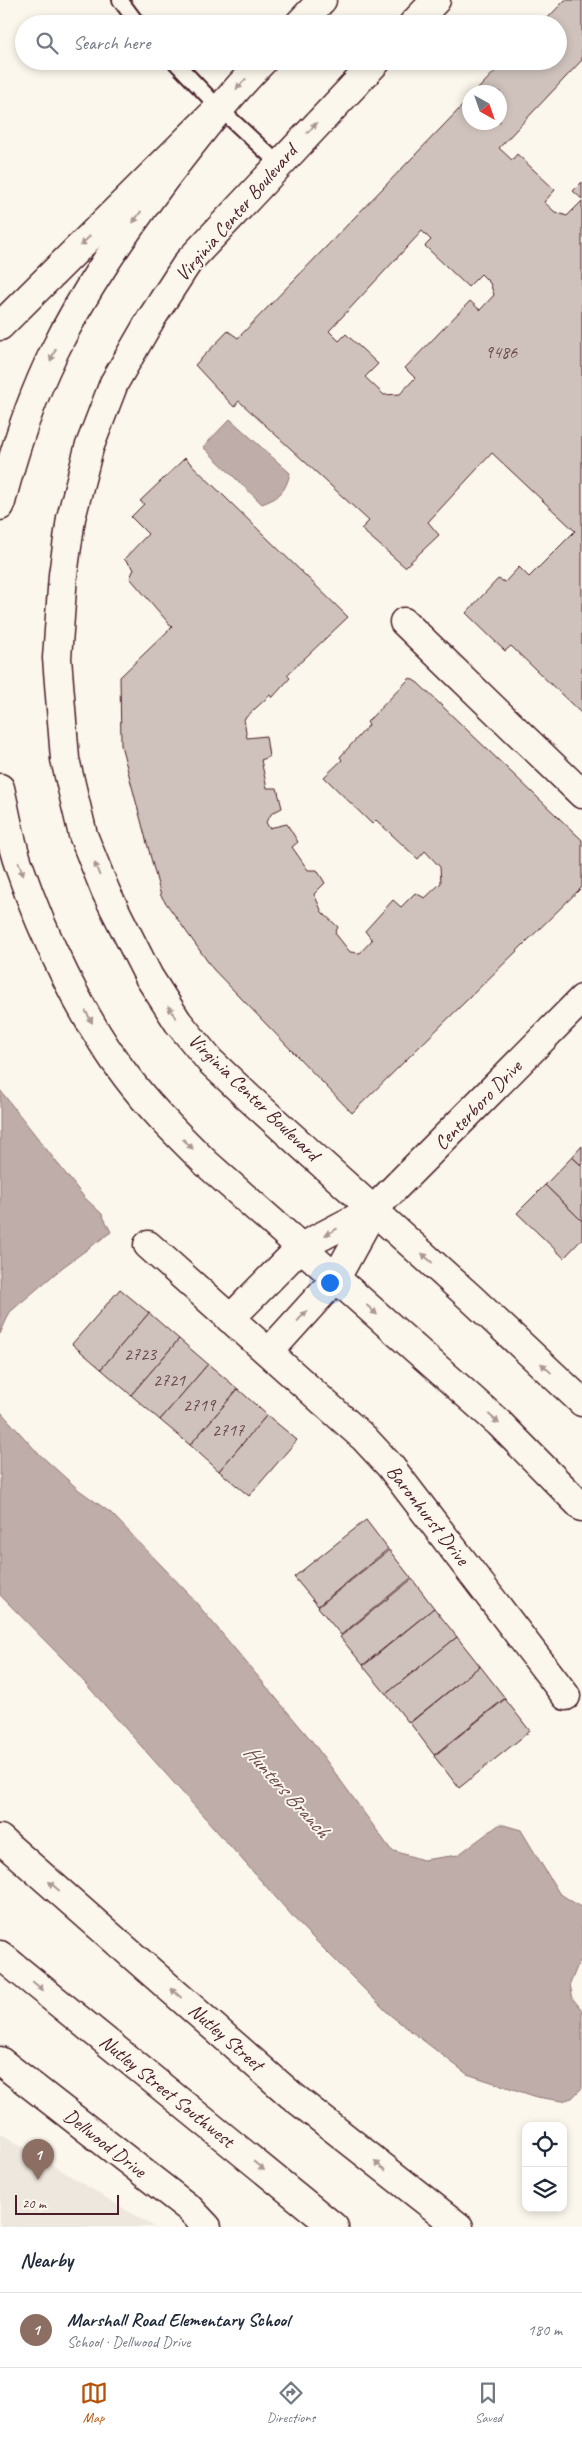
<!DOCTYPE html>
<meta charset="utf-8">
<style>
body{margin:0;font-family:Caveat,sans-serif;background:#f2f2f3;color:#1f2937}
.controls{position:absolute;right:15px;bottom:15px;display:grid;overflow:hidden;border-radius:10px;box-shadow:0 2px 8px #0003}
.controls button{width:45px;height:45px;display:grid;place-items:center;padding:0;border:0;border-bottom:1px solid #e0e1e3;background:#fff;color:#1f2937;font:25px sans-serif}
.compass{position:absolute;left:462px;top:85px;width:45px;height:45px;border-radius:50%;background:#fff;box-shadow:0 2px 8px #0003;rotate:140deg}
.scale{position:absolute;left:15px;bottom:12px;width:104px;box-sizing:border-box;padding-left:5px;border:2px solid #4a1f2b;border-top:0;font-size:14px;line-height:18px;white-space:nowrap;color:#4a1f2b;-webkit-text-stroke:4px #fbf7ec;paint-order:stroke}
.you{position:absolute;left:329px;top:1282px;width:18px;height:18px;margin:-12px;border:4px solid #fff;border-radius:50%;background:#1a73e8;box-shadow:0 0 0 8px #1a73e833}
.badge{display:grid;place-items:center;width:32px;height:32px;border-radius:50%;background:#b45309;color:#fff;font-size:16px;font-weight:700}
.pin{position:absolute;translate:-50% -41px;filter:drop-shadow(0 1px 2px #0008)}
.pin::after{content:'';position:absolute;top:26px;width:18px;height:15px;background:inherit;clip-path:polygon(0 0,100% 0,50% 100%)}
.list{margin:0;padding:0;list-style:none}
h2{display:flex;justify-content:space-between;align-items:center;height:65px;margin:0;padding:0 20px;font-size:21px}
h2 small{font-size:16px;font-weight:400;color:#747a83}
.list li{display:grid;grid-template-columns:32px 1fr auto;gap:15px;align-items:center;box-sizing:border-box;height:75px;padding:0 20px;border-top:1px solid #e0e1e3}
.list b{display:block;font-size:19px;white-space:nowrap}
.list p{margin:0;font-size:16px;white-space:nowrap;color:#747a83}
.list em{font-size:16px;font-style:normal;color:#747a83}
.icon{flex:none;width:28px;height:28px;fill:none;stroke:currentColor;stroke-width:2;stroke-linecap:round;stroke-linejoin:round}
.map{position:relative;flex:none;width:582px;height:2227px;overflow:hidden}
.search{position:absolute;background:#fff;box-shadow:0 2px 8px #0003;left:15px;right:15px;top:15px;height:55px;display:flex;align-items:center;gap:12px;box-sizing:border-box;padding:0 18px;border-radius:28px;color:#747a83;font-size:19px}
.sheet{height:140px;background:#fff}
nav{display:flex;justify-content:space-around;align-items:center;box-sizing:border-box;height:70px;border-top:1px solid #e0e1e3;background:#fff;font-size:14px;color:#747a83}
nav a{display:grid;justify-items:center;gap:2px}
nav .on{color:#b45309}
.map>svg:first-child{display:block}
.built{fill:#eee7de}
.water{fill:#bfadaa;stroke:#907477}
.building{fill:#cfc2bc;stroke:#4a1f2b;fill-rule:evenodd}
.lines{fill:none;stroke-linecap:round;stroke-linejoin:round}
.service-casing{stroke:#4a1f2b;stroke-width:18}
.minor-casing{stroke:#4a1f2b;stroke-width:31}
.tertiary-casing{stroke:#4a1f2b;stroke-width:31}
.primary-casing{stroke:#4a1f2b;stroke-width:31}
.motorway-casing{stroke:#4a1f2b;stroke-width:31}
.service{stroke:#fbf7ec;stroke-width:14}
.minor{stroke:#fbf7ec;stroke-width:28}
.tertiary{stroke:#fbf7ec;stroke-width:28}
.primary{stroke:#fbf7ec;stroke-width:28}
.motorway{stroke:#fbf7ec;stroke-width:28}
.oneway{fill:#ab9695}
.labels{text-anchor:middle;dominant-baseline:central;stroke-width:4;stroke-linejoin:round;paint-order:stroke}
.number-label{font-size:18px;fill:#6b484f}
.street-label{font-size:20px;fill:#4a1f2b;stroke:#fbf7ec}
.water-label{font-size:21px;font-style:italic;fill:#6d4a51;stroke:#fbf7ec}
</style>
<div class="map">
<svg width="582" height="2227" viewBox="0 0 582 2227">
<rect width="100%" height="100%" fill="#fbf7ec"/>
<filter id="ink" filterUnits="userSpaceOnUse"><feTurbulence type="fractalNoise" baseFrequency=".02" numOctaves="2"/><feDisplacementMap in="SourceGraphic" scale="10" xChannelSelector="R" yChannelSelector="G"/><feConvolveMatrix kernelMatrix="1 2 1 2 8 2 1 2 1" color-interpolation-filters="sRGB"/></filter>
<g filter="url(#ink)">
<polygon class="built" points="0,2133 154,2227 0,2227"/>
<g class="water">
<path d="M 230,419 L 290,473 C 286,491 279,498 262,504 L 203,447 Z"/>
<polygon points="0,1090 84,1197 102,1214 111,1232 63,1267 10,1312 0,1334"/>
<polygon points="0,1411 37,1452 79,1490 111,1513 188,1593 312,1741 391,1850 423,1860 458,1855 500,1824 521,1830 559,1893 582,1908 582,1960 579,1962 570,1984 573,1999 582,2010 582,2088 572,2098 562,2101 537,2097 467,2074 390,2015 303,1928 69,1665 0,1595"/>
</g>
<g class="building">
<path d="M 565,0 L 582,0 L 582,60 L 499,148 L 512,160 L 517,154 L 555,190 L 544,202 L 555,212 L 567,216 L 582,201 L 582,714 L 511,646 L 505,651 L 466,613 L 498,579 L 505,582 L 519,567 L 529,577 L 575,531 L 492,453 L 428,522 L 439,535 L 405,567 L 361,529 L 369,521 L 239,401 L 234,407 L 195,365 L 228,331 L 238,338 L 470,98 L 470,122 L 500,122 L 500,92 L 475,92 L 505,61 L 558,61 L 558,24 L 542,24 ZM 422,231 L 431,240 L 425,246 L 468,287 L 481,274 L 490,283 L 494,295 L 480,310 L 470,301 L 405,368 L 415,378 L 400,394 L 384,395 L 365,377 L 378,364 L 346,334 L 339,341 L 329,331 Z"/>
<polygon points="582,182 582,199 573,191"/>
<polygon points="185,458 348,617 287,675 290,678 272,698 270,695 244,719 247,738 266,736 269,757 261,760 267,788 277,788 282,808 272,813 266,822 269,828 287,824 298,842 292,847 308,870 317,870 325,883 314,894 322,912 338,927 335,933 350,952 360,953 372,940 365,931 393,900 401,907 415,893 425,898 441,883 440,867 425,851 418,859 376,820 372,824 324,777 342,760 340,757 369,725 367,722 410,678 418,683 582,840 582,887 352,1113 213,969 161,896 121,745 120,677 172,627 130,578 134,569 124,559 148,534 131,517 144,504 140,501"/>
<polygon points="582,1146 582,1166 572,1157"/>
<polygon points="572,1157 582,1166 582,1221 545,1185"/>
<polygon points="545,1185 582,1221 582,1239 564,1258 517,1213"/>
<polygon points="120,1289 149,1313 101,1369 72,1344"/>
<polygon points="149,1313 179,1339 131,1395 101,1369"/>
<polygon points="179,1339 208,1364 160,1420 131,1395"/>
<polygon points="208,1364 238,1389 190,1445 160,1420"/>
<polygon points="238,1389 267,1415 219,1471 190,1445"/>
<polygon points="267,1415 297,1440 249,1496 219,1471"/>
<polygon points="366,1520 388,1549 318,1606 294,1577"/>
<polygon points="389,1550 411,1578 341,1635 318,1607"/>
<polygon points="412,1579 434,1608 363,1665 340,1637"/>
<polygon points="434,1608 457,1637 386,1694 363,1666"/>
<polygon points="457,1637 480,1666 409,1723 386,1694"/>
<polygon points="480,1666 505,1698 434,1755 410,1723"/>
<polygon points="505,1699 530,1731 459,1788 434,1756"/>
</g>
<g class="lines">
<defs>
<g id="service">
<polyline points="120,0 138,24"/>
<polyline points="174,61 219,108 279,164"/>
</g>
<g id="minor">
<polyline points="404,622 582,794"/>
<polyline points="148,1245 364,1438 390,1466 566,1696"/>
<polyline points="230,1319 301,1247 374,1209"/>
<polyline points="269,1352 336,1278 374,1209 582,999"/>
<polyline points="0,2061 190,2209 207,2227"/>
</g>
<g id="tertiary">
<polyline points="299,24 322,0"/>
<polyline points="413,24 436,0"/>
<polyline points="377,61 188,262 151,319 114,383 89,448 71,518 63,575 57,658 65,759 83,835 106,892 149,977 178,1022 210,1061 249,1098 471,1298 582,1402"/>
<path d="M 0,506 C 13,453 30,401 54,352 C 84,290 125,232 166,177 C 197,137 227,98 263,61"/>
<path d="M 0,788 C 6,814 10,841 19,866 C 42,933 82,1019 126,1076 C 150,1108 178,1135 206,1163 L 499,1423 L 582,1507"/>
</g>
<g id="primary">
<polyline points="0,1839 291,2095 459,2227"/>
<polyline points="0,1955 334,2227"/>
</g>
<polyline id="motorway" points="0,326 219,108"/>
</defs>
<use href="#service" class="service-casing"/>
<use href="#minor" class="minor-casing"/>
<use href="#tertiary" class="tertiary-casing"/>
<use href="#primary" class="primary-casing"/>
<use href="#motorway" class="motorway-casing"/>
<use href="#service" class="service"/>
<use href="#minor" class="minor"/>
<use href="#tertiary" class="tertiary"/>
<use href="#primary" class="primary"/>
<use href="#motorway" class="motorway"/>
</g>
<defs><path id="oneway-solid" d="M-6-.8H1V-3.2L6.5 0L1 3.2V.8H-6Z" transform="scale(1.25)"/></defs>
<g class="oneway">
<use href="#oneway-solid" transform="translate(241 84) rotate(133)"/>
<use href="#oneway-solid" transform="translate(312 128) rotate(-47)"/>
<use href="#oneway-solid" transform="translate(137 217) rotate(125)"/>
<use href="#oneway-solid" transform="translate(85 241) rotate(135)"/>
<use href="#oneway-solid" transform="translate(53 355) rotate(115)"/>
<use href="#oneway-solid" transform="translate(21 869) rotate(70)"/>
<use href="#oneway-solid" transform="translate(97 869) rotate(-111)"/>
<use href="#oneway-solid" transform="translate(172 1012) rotate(-123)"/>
<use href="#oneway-solid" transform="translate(89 1017) rotate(61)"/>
<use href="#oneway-solid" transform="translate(188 1144) rotate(44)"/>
<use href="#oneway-solid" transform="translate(331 1232) rotate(152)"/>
<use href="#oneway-solid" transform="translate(427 1258) rotate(-138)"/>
<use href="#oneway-solid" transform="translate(372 1310) rotate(42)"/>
<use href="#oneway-solid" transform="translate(302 1316) rotate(-48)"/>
<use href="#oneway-solid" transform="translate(546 1368) rotate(-137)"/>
<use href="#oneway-solid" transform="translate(494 1419) rotate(42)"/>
<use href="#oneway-solid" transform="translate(54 1886) rotate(-139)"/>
<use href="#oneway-solid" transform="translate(38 1986) rotate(40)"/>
<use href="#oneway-solid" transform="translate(176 1993) rotate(-139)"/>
<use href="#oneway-solid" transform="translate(259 2166) rotate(39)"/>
<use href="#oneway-solid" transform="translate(380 2166) rotate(-142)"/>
</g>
</g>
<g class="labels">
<g class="number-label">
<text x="501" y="352">9486</text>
<text x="140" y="1354">2723</text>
<text x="169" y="1380">2721</text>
<text x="199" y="1405">2719</text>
<text x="228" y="1430">2717</text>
</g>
<g class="street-label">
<text transform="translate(236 213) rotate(-49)">Virginia Center Boulevard</text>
<text transform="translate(254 1097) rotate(44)">Virginia Center Boulevard</text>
<text transform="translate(478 1105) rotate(-46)">Centerboro Drive</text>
<text transform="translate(428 1515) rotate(52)">Baronhurst Drive</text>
<text transform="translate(226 2037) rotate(41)">Nutley Street</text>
<text transform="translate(167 2091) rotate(39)">Nutley Street Southwest</text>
<text transform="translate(105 2143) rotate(38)">Dellwood Drive</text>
</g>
<g class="water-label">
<text transform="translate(287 1791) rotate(48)">Hunters Branch</text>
</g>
</g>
</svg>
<div class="controls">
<button><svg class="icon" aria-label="locate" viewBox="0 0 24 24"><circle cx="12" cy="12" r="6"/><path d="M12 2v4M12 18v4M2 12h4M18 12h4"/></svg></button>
<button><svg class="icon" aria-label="layers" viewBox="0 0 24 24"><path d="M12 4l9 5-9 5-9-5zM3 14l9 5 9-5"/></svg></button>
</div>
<svg class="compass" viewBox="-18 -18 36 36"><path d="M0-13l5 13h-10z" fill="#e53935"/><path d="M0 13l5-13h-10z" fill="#747a83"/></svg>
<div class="scale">20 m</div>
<div class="you"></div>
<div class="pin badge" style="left:38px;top:2180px;background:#8d6e63">1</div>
<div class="search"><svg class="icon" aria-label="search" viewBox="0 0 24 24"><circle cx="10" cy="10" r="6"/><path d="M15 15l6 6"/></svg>Search here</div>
</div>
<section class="sheet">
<h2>Nearby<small></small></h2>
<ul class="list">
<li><span class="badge" style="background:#8d6e63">1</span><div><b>Marshall Road Elementary School</b><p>School · Dellwood Drive</p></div><em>180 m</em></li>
</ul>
</section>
<nav>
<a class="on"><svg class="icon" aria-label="map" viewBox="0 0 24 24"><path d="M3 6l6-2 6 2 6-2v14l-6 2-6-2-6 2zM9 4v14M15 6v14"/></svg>Map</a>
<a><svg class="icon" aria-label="directions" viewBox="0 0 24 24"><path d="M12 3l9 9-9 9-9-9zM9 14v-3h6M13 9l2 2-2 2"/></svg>Directions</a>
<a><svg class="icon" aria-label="saved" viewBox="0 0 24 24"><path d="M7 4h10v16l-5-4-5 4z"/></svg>Saved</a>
</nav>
